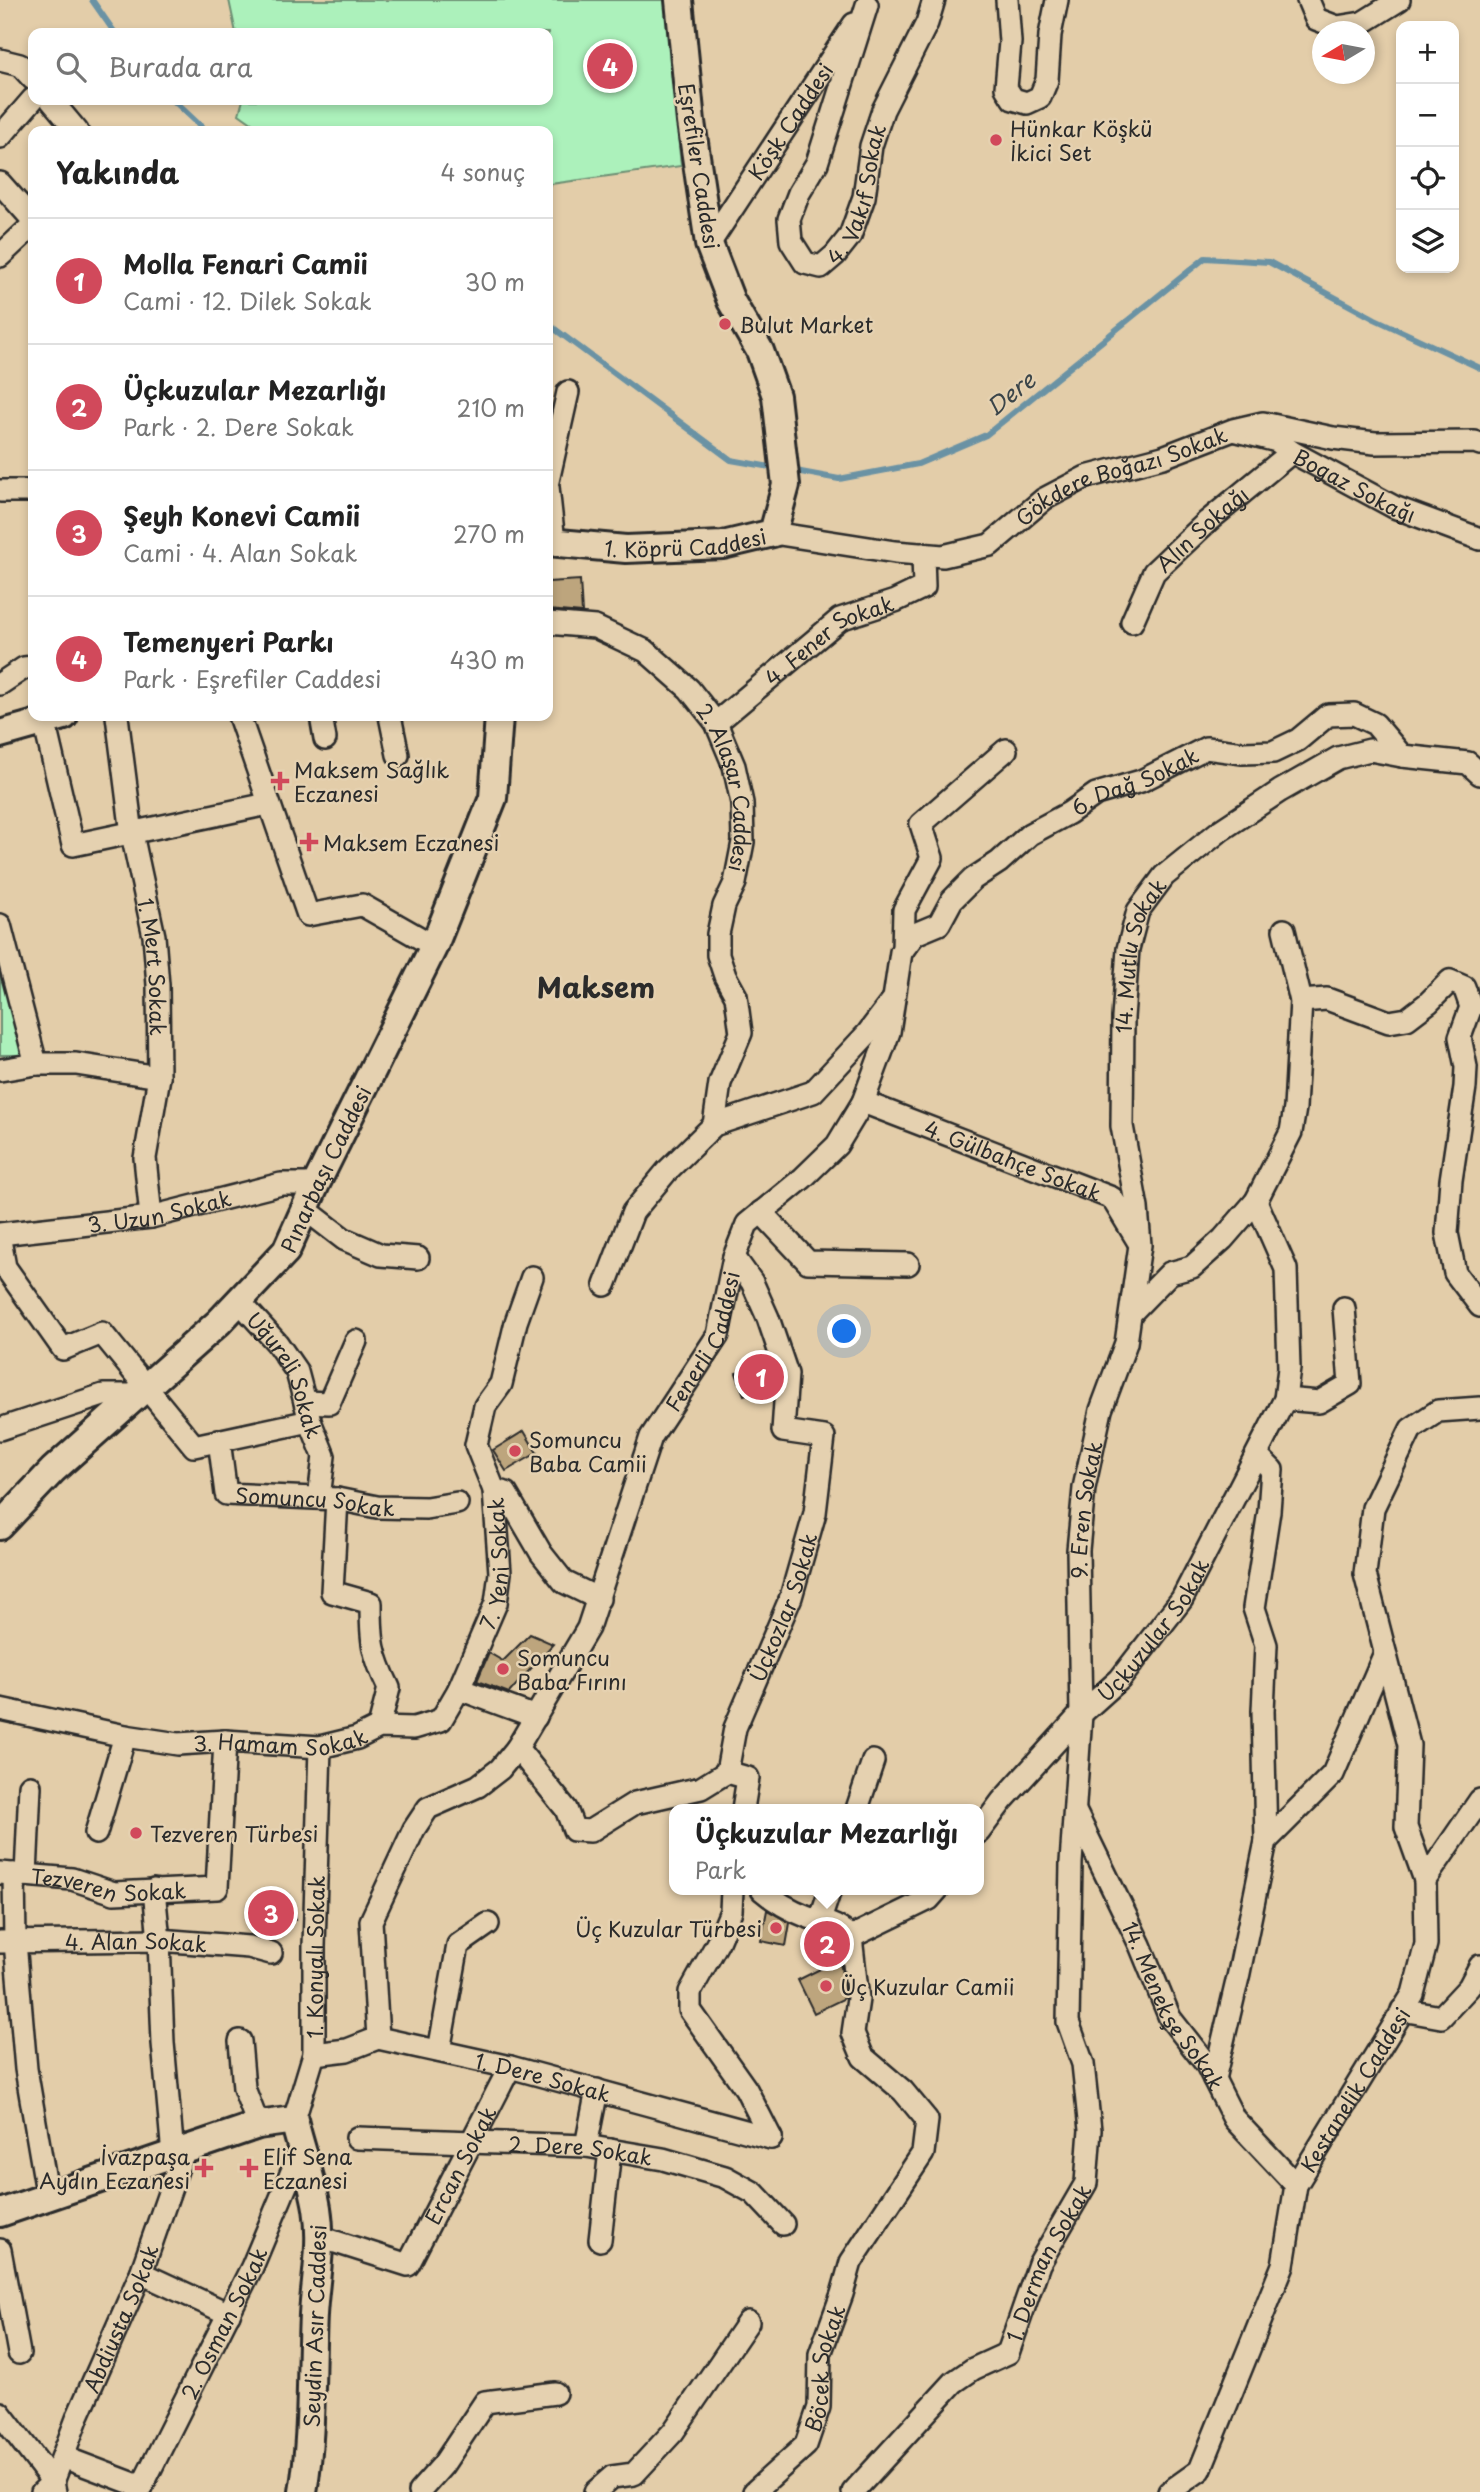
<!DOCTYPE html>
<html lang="tr">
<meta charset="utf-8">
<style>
body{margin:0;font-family:"Playpen Sans",sans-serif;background:#f2f2f2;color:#222}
.controls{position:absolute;right:21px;top:21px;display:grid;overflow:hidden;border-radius:14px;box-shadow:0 4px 10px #0003}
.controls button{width:63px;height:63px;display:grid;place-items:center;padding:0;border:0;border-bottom:2px solid #e0e0e0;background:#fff;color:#222;font:35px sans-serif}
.compass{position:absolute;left:1312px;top:21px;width:63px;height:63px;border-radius:50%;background:#fff;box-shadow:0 4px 10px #0003;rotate:260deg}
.you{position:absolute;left:845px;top:1332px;width:24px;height:24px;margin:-18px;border:5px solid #fff;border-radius:50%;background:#1a73e8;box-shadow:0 0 0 10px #1a73e833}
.badge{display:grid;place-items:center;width:46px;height:46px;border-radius:50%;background:#d1495b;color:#fff;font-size:23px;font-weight:700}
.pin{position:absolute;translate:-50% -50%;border:4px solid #fff;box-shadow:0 2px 7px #0006}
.popup{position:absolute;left:669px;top:1804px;width:315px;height:91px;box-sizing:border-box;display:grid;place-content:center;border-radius:14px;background:#fff;filter:drop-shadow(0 2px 5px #0005);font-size:23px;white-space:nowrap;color:#767676}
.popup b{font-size:26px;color:#222}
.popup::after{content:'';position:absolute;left:50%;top:100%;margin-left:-14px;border:14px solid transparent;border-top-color:#fff}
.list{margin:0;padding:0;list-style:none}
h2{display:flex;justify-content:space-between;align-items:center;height:91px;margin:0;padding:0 28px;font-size:30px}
h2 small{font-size:23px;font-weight:400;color:#767676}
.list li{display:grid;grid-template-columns:46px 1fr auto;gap:21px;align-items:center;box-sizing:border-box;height:126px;padding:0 28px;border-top:2px solid #e0e0e0}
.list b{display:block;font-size:26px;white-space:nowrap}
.list p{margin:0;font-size:23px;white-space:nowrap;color:#767676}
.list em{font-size:23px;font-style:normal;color:#767676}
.icon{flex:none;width:38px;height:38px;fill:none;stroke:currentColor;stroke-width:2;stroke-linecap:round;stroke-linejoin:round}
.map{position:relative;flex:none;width:1480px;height:2492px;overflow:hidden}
.search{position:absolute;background:#fff;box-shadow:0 4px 10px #0003;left:28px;top:28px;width:525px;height:77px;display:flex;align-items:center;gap:18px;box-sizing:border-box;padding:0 24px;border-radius:14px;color:#767676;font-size:26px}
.panel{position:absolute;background:#fff;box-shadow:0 4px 10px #0003;left:28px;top:126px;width:525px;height:595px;border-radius:14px}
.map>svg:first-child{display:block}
.green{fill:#acf1bb;stroke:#6c8e73;stroke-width:2}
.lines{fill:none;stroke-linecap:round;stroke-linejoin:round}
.stream{stroke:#6a92a4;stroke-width:6}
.building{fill:#bda57d;stroke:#2b2b2b;stroke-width:2}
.minor-casing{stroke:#2b2b2b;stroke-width:26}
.major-casing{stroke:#2b2b2b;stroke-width:32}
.minor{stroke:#e5d1b0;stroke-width:21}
.major{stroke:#e5d1b0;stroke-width:26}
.poi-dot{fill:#d1495b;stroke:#e5d1b0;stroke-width:2.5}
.labels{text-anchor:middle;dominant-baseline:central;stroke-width:5;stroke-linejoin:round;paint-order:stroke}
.street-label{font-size:21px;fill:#2b2b2b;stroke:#e5d1b0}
.poi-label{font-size:21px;fill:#2b2b2b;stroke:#e5d1b0;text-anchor:start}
.water-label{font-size:23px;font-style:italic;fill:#3b4549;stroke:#e5d1b0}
.district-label{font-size:28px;font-weight:bold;fill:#2b2b2b;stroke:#e5d1b0}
</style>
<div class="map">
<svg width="1480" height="2492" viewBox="0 0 1480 2492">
<rect width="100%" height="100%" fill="#e3cda9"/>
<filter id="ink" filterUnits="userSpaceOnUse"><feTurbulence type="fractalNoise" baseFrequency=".0143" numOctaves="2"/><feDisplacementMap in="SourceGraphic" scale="14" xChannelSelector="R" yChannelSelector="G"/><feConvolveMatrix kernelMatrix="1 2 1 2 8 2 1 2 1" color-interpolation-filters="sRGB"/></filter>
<g filter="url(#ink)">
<g class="green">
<polygon points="229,0 665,0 681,166 551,184 548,187 548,131 263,131 239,114 243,100 548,100 548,33 236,33"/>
<polygon points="0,950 25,1055 0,1055"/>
</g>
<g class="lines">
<g class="stream">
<polyline points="92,0 115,33"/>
<polyline points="173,100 206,131"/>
<polyline points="548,324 731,460 776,468"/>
<polyline points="790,470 839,479 918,464 986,435 1205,258 1269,262 1375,319 1480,368"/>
</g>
</g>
<g class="building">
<polygon points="580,580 582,613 548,610 548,582"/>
<polygon points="769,1361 774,1376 773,1385 744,1395 736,1373"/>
<polygon points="524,1431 537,1453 506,1471 493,1450"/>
<polygon points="530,1634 553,1644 509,1693 477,1681 489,1653 503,1661"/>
<polygon points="289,1895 296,1919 253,1931 247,1906"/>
<polygon points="767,1910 790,1923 786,1946 761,1941"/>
<polygon points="838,1960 841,1967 845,1998 814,2013 798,1980"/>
</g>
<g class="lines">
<defs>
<g id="minor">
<polyline points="1007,0 1010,42 1006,88 1013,99 1027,103 1040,97 1047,80 1050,35 1057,0"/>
<polyline points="1308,0 1316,19 1337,27 1362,23 1399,0"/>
<path id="s1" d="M 867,5 L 817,163 L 799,193 L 789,219 L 791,241 L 805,263 L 821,267 L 835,255 L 850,236 L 864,197 L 871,146 L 883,110 L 927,23 L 934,0"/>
<polyline points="0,60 20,65 33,79"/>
<polyline points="51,100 77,131"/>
<polyline points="0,137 33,99"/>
<polyline points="0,183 33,220"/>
<path id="s2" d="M 709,244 L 854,24"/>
<polyline points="0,256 33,225"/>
<path id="s3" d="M 1237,431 L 1277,441 L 1292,452 L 1394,507 L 1480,539"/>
<polyline points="548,481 568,392"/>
<polyline points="548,487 554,542"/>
<polyline points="0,491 33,491"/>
<path id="s4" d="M 773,533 L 895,552 L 943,556 L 990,545 L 1044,499 L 1086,477 L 1163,457 L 1233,430 L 1263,423 L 1333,438 L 1375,443 L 1475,442 L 1480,444"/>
<path id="s5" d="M 1132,622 L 1154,572 L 1208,521 L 1292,452"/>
<path id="s6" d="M 548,623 L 595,627 L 646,651 L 689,689 L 716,723 L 734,766 L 742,803 L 743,842 L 735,883 L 724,906 L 718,934 L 718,955 L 725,976 L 736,996 L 741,1033 L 720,1083 L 714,1125"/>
<polyline points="0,684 24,668 33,667"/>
<path id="s7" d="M 117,716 L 132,834 L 154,936 L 158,985 L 159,1077 L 145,1158 L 151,1217"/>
<polyline points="239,716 308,915 362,905 434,946"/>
<polyline points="321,716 325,739"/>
<polyline points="390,716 398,755"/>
<polyline points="44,721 73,845 268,804"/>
<path id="s8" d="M 716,723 L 840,619 L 895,601 L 924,587 L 923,554"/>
<polyline points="0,925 36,1064"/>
<polyline points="903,950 904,910 932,858 921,824 1006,750"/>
<polyline points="1301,1001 1327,999 1389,1022 1407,1019 1428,1003 1450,981 1464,987 1471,1007 1460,1037 1466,1067 1465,1087 1451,1180 1447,1233 1455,1273 1480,1306"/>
<polyline points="0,1070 36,1064 76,1064 159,1077"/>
<path id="s9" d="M 863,1102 L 1112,1198 L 1138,1241"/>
<polyline points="305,1209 344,1239 381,1255 418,1258"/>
<polyline points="761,1212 808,1262 908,1264"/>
<path id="s10" d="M 0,1234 L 151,1217 L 281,1184 L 316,1184"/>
<polyline points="0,1240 5,1267 63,1349 102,1333 194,1446 310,1421"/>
<polyline points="605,1285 633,1212 667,1171 714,1125 813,1092 867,1034 892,1001"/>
<path id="s11" d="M 239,1301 L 277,1343 L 297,1372 L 310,1421 L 324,1456 L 319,1498"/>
<polyline points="1131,1313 1170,1273 1192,1267 1223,1239 1256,1201 1291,1132 1295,1108 1301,1001 1284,930"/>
<polyline points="1285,1399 1319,1402 1350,1384 1344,1308"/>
<polyline points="305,1402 329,1403 356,1341"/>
<polyline points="0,1429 103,1395 137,1395"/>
<path id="s12" d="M 219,1440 L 226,1494 L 337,1499 L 377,1507 L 426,1508 L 457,1503"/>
<polyline points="1257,1455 1272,1470 1269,1511 1254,1608 1266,1645 1263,1711 1266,1841"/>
<polyline points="494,1490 506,1493 541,1553 564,1582 599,1599"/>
<path d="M 337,1499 L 332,1592 L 371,1603 C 371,1641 372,1653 389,1688 L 379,1727"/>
<path id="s13" d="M 459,1689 L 496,1603 L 500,1573 L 494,1490 L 476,1445 L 485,1406 L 501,1384 L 516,1322 L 532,1277"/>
<path id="s14" d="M 0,1709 L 125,1736 L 178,1744 L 225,1741 L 320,1747 L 357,1738 L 379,1727 L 414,1728 L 441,1720 L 459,1689 L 536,1717"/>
<path id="s15" d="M 727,1772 L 701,1788 L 635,1803 L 590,1831 L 574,1830 L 566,1809 L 517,1748 L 588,1628 L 651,1437 L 718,1335 L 734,1257 L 747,1224 L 803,1178 L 837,1145 L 863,1102 L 889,1032 L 901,952 L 915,934 L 939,924 L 952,900 L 973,879 L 999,862 L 1030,834 L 1069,813 L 1096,794 L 1141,781 L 1206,748 L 1243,753 L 1273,752 L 1298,740 L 1328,715 L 1354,714 L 1375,724 L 1402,756"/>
<path id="s16" d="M 727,1772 L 735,1728 L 791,1597 L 815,1513 L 824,1437 L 783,1431 L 787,1374 L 768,1318 L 752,1282 L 734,1257"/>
<polyline points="727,1772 748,1778 743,1809"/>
<polyline points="857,1809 873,1761"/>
<path id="s17" d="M 1075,1811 L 1140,1945 L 1170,2018 L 1207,2065 L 1234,2119 L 1296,2185"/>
<path id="s18" d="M 979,1832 L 1002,1801 L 1081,1714 L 1120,1679 L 1182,1599 L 1285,1399 L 1289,1368 L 1286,1269 L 1256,1201"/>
<polyline points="96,1833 125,1736"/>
<path id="s19" d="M 0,1873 L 72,1879 L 114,1893 L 217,1888 L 225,1741"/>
<polyline points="14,1874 15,1942 26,2069 48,2198"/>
<polyline points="26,1875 30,1786"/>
<polyline points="1425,1880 1406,1827 1409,1745 1365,1574 1373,1508 1411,1429 1438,1411 1480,1408"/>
<polyline points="154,1890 159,1940 163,2043 173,2155"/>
<polyline points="732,1890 731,1911 718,1942 690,1992 690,2010 746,2089 771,2138"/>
<polyline points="820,1920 830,1890"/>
<polyline points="851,1937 929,1899 937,1890"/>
<path id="s20" d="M 0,1942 L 159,1940 L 249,1947 L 271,1953"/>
<polyline points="1402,2010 1441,2017 1469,1987 1480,1966"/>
<polyline points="378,2038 371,1921 414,1829 428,1808 478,1786 500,1769 517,1748"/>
<polyline points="240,2041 244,2088 258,2125"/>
<polyline points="439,2051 458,1945 488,1924"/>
<path id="s21" d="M 314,2054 L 347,2050 L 378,2038 L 510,2067 L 771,2138"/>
<polyline points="1214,2079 1239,1973 1266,1841 1333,1774 1385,1653"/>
<path id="s22" d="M 294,2120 L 314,2054 L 314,1947 L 320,1747"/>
<path id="s23" d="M 357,2138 L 586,2146 L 663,2159 L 725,2177 L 754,2193 L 783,2224"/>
<polyline points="586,2146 597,2090"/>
<path id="s24" d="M 320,2237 L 408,2265 L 510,2067"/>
<polyline points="600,2240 610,2150"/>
<polyline points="0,2250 19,2353"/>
<polyline points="141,2273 229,2314"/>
<polyline points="0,2413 53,2482 55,2492"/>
<polyline points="63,2457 142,2487"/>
<path id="s25" d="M 42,2492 L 53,2482 L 78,2416 L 141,2273 L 183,2153"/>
<path id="s26" d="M 139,2492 L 252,2267 L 301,2150"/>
<polyline points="419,2492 443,2465 485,2402 555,2393"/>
<polyline points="595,2492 612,2477 634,2474 673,2432 748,2322"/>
<path id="s27" d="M 754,2492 L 806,2445 L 819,2407 L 820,2354 L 842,2294 L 851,2262 L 923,2153 L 927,2120 L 903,2091 L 863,2057 L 853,2033 L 858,1999 L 851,1937 C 833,1922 827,1924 806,1916 C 790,1910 775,1901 762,1890"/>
<path id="s28" d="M 853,2492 L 954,2382 L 973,2369 L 1008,2353 L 1039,2264 L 1086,2183 L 1090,2130 L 1083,2064 L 1068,2022 L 1071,1863 L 1081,1714 L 1078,1550 L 1084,1488 L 1101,1410 L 1126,1343 L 1140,1245 L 1137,1208 L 1122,1126 L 1123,1018 L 1128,949 L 1138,911 L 1164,876 L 1221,830 L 1280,791 L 1338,758 L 1370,750 L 1402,756 L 1468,763 L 1480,774"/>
<path id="s29" d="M 1169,2492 L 1200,2470 L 1283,2265 L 1296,2185 L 1413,1994 L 1426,1944 L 1425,1880 L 1480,1800"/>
</g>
<g id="major">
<path id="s30" d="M 548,542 L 626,549 L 723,545 L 773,533 L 786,485 L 776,396 L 760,351 L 731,301 L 709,244 L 691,122 L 679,0"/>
<polyline points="0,734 64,716"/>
<path id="s31" d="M 0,1526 L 53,1470 L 219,1322 L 286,1251 L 316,1184 L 434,946 L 493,798 L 499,716"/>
<path d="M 0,2213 L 258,2125 L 294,2120 C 301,2150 312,2178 317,2208 C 323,2244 315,2280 313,2315 C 310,2375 313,2433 303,2492"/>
</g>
</defs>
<use href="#minor" class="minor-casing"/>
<use href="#major" class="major-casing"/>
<use href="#minor" class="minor"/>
<use href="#major" class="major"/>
</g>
</g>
<g class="poi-dot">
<circle cx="996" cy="140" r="7"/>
<circle cx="725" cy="324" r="7"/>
<path d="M276.5 770.5h7v7h7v7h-7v7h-7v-7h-7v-7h7z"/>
<path d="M305.5 831.5h7v7h7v7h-7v7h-7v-7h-7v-7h7z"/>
<circle cx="515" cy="1451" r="7"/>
<circle cx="503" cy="1669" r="7"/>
<circle cx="136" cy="1833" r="7"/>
<circle cx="776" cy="1928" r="7"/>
<circle cx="826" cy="1986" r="7"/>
<path d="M200.5 2157.5h7v7h7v7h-7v7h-7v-7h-7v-7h7z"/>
<path d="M245.5 2157.5h7v7h7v7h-7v7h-7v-7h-7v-7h7z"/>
</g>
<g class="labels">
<g class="street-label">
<text stroke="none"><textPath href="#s2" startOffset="147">Köşk Caddesi</textPath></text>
<text transform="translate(700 166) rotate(81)">Eşrefiler Caddesi</text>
<text stroke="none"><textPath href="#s1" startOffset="378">4. Vakıf Sokak</textPath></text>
<text stroke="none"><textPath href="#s4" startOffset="371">Gökdere Boğazı Sokak</textPath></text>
<text stroke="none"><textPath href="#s3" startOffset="131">Bogaz Sokağı</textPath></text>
<text stroke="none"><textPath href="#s5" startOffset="119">Alın Sokağı</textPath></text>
<text stroke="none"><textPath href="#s30" startOffset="138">1. Köprü Caddesi</textPath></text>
<text stroke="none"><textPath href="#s8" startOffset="142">4. Fener Sokak</textPath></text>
<text stroke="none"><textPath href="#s15" startOffset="1468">6. Dağ Sokak</textPath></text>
<text stroke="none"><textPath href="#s6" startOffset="270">2. Alaşar Caddesi</textPath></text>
<text stroke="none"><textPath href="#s28" startOffset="1642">14. Mutlu Sokak</textPath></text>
<text stroke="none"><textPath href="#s7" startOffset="254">1. Mert Sokak</textPath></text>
<text stroke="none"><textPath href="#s9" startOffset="161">4. Gülbahçe Sokak</textPath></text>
<text stroke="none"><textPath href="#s31" startOffset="488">Pınarbaşı Caddesi</textPath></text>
<text stroke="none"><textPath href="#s10" startOffset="161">3. Uzun Sokak</textPath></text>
<text stroke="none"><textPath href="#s15" startOffset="719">Fenerli Caddesi</textPath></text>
<text stroke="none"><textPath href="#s11" startOffset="89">Uğureli Sokak</textPath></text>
<text stroke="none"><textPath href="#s12" startOffset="144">Somuncu Sokak</textPath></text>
<text stroke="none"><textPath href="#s28" startOffset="1076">9. Eren Sokak</textPath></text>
<text stroke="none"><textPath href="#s13" startOffset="133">7. Yeni Sokak</textPath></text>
<text stroke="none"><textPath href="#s16" startOffset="175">Üçkozlar Sokak</textPath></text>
<text stroke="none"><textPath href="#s18" startOffset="268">Üçkuzular Sokak</textPath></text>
<text stroke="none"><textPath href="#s14" startOffset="284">3. Hamam Sokak</textPath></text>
<text stroke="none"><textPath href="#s19" startOffset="110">Tezveren Sokak</textPath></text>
<text stroke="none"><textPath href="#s20" startOffset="136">4. Alan Sokak</textPath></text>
<text stroke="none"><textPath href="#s22" startOffset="166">1. Konyalı Sokak</textPath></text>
<text stroke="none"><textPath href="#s17" startOffset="219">14. Menekşe Sokak</textPath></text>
<text stroke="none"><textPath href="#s21" startOffset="236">1. Dere Sokak</textPath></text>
<text stroke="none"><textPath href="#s29" startOffset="452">Kestanelik Caddesi</textPath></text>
<text stroke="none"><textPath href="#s23" startOffset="224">2. Dere Sokak</textPath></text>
<text stroke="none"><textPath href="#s24" startOffset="205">Ercan Sokak</textPath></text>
<text stroke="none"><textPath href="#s28" startOffset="310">1. Derman Sokak</textPath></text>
<text stroke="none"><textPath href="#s25" startOffset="192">Abdiusta Sokak</textPath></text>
<text stroke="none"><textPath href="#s26" startOffset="189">2. Osman Sokak</textPath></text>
<text transform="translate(314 2326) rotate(-88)">Seydin Asır Caddesi</text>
<text stroke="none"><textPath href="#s27" startOffset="150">Böcek Sokak</textPath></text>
</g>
<g class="poi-label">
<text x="1010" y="128">Hünkar Köşkü<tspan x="1010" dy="24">İkici Set</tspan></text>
<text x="739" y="324">Bulut Market</text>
<text x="294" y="769">Maksem Sağlık<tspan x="294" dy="24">Eczanesi</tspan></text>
<text x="323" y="842">Maksem Eczanesi</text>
<text x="529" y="1439">Somuncu<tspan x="529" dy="24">Baba Camii</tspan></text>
<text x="517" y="1657">Somuncu<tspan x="517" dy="24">Baba Fırını</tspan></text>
<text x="150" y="1833">Tezveren Türbesi</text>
<text x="762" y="1928" text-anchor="end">Üç Kuzular Türbesi</text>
<text x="840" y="1986">Üç Kuzular Camii</text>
<text x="190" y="2156" text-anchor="end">İvazpaşa<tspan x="190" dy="24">Aydın Eczanesi</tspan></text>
<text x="263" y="2156">Elif Sena<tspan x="263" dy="24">Eczanesi</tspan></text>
</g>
<g class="water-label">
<text transform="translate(1010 393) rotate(-39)">Dere</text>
</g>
<g class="district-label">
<text x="596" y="986">Maksem</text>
</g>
</g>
</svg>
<div class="controls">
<button>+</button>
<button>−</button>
<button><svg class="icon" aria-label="locate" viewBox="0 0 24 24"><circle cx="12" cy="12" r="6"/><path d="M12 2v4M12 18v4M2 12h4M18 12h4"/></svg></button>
<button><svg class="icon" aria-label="layers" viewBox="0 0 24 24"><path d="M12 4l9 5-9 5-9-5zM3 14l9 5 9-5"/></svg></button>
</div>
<svg class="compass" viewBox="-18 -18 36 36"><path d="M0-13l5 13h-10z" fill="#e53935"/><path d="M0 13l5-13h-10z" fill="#767676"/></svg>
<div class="you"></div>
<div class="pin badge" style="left:761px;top:1377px">1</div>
<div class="pin badge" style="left:827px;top:1944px">2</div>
<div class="popup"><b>Üçkuzular Mezarlığı</b>Park</div>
<div class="pin badge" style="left:271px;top:1913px">3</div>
<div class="pin badge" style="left:610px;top:66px">4</div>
<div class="search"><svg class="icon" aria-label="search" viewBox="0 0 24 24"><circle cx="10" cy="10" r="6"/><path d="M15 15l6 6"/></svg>Burada ara</div>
<section class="panel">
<h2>Yakında<small>4 sonuç</small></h2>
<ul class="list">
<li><span class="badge">1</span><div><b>Molla Fenari Camii</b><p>Cami · 12. Dilek Sokak</p></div><em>30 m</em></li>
<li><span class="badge">2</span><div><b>Üçkuzular Mezarlığı</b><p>Park · 2. Dere Sokak</p></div><em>210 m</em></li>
<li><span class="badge">3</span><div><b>Şeyh Konevi Camii</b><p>Cami · 4. Alan Sokak</p></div><em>270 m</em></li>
<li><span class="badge">4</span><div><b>Temenyeri Parkı</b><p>Park · Eşrefiler Caddesi</p></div><em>430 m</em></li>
</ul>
</section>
</div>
